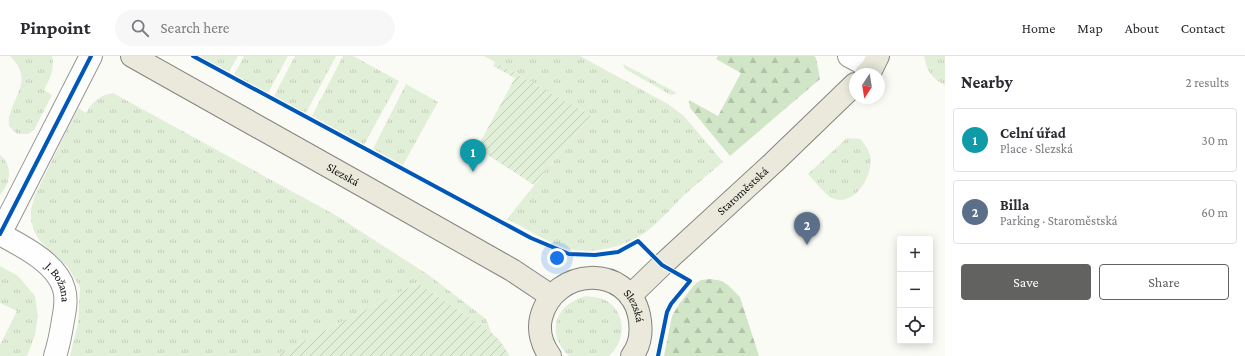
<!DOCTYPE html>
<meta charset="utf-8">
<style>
body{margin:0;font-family:"Crimson Pro",serif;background:#f7f7f7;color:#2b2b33}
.controls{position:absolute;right:12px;bottom:12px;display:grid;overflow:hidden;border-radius:4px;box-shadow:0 2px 10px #0003}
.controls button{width:36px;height:36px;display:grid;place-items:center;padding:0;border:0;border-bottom:1px solid #e1e1e2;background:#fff;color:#2b2b33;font:20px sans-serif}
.compass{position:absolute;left:849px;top:12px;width:36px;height:36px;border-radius:50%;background:#fff;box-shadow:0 2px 10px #0003;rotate:192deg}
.you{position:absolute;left:557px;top:202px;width:14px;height:14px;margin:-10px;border:3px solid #fff;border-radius:50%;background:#1a73e8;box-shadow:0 0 0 6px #1a73e833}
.badge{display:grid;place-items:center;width:26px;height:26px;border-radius:50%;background:#626260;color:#fff;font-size:13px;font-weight:700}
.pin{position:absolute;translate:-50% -33px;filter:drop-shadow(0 1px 2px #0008)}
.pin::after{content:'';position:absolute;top:21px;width:14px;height:12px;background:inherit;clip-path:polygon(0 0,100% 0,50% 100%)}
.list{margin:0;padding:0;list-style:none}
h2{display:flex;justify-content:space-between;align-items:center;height:52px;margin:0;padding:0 16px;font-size:17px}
h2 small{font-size:13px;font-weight:400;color:#7c7c81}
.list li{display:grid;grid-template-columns:26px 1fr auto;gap:12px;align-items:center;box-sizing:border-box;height:64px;margin:0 8px 8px;padding:0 8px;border:1px solid #e1e1e2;border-radius:4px}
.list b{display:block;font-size:15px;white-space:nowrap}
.list p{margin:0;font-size:13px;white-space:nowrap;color:#7c7c81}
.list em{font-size:13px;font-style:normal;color:#7c7c81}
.actions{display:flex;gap:8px;padding:12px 16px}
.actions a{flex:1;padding:9px 0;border:1px solid #626260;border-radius:4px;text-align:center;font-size:14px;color:#626260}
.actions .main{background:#626260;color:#fff}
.icon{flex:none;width:22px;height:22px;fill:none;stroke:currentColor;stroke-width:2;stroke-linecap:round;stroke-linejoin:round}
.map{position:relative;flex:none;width:945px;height:300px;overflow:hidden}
header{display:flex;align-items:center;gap:24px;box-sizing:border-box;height:56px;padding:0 20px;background:#fff;border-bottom:1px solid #e1e1e2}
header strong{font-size:19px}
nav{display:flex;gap:22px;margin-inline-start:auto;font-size:14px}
.search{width:280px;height:36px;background:#f7f7f7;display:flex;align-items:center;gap:10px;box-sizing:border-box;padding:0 14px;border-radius:22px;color:#7c7c81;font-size:15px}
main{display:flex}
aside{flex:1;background:#fff}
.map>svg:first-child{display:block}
.grass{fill:url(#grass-tufts)}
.forest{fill:url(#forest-firs)}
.garden{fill:url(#garden-furrows)}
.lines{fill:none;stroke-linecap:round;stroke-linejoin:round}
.minor-casing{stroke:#959593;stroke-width:24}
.major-casing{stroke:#838380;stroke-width:24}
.minor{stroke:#fefefe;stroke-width:22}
.major{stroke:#eae9dc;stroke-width:22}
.cycleway-casing{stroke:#fff;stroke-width:6}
.cycleway{stroke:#0057b8;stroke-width:4}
.labels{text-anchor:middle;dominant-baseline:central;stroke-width:4;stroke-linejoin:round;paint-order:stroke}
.street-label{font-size:12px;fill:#0f0f0f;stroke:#fff}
</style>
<header>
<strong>Pinpoint</strong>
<div class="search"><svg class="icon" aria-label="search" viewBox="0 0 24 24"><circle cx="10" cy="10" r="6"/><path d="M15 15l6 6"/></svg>Search here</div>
<nav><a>Home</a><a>Map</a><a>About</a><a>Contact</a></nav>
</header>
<main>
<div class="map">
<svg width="945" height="300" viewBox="0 0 945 300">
<defs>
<pattern id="grass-tufts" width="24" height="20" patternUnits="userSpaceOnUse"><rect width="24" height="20" fill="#e2efd8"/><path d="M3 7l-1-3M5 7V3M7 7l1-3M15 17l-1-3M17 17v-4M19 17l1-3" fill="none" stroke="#c1ccb8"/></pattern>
<pattern id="forest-firs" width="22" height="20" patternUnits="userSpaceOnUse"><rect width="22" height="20" fill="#d1e5c7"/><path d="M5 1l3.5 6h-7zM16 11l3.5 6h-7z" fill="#b2c3aa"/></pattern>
<pattern id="garden-furrows" width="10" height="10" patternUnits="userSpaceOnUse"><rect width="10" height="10" fill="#e2efd8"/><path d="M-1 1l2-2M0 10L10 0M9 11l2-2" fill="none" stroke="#c1ccb8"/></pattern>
</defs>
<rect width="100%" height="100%" fill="#fbfbf5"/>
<g class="grass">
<path d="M 10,0 L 52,0 C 55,12 50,23 44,34 L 52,39 L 34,74 L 28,78 L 17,78 L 9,70 C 9,66 8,61 10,58 C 17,35 32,22 10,0 Z"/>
<polygon points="198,0 238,0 229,16"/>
<polygon points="244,0 288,0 268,37 234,19"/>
<polygon points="295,0 336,0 306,57 274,40"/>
<polygon points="343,0 353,0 399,25 364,89 312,60"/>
<path d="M 484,0 L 580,0 L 668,48 L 684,60 L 723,106 C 712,115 701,124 690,134 C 675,147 662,164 646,176 C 624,192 588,200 562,191 C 543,184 525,172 507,163 L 591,59 Z"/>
<path d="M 924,0 L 945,0 L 945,29 C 931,22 927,15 924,0 Z"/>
<polygon points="623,8 677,37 671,39 625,13"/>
<polygon points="406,28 438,46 403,109 373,93"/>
<path d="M 113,37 L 337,160 L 430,220 L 486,263 L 491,276 L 418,227 L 275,300 L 70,300 L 78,267 L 80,232 L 68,211 L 40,185 L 34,175 L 31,164 L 31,153 L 35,139 L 78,52 L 86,57 C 93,45 100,39 113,37 Z"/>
<path d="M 847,82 L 861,83 C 863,87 867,91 869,96 C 877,115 855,153 832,142 C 826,140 813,123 808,118 Z"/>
<path d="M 0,99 C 13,110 11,126 0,139 Z"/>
<polygon points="0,210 18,220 35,240 38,260 35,279 27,300 0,300 0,289 17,255 0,247"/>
<path d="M 586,240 C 593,241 601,241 607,245 C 627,258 626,285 609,300 L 569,300 C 545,277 555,248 586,240 Z"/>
</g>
<g class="forest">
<polygon points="718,0 814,0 816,2 820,23 730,100 690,52 689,44 718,60 741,17 716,3"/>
<polygon points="711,223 722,225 729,230 740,241 759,300 664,300 672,260 679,248 695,228 701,224"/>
</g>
<g class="garden">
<polygon points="495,6 591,59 534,129 477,92 515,22 493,10"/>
<polygon points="418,227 491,276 500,285 510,300 275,300"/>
</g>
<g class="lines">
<defs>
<g id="minor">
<polyline points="849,0 872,12"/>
<polyline points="0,178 91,0"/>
<path id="s1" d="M 0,178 C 22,190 57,207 64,233 C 67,243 65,254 63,264 C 61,277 59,288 55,300"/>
</g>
<g id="major">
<path id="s2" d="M 132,0 L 360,128 L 512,214 L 551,240"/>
<polyline points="866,18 872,12 878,0"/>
<path id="s3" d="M 630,240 L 662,209 L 773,107 L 855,28"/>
<path id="s4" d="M 550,300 C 542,289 538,275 541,262 C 554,210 628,208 639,259 C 642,273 641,288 632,300"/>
</g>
</defs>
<use href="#minor" class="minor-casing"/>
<use href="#major" class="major-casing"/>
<use href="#minor" class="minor"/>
<use href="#major" class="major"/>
<defs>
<g id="cycleway">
<polyline points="193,0 531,182 569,198 595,199 618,196 638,185 662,209 690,225 671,248 667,256 658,300"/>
<polyline points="0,178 91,0"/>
</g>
</defs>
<use href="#cycleway" class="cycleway-casing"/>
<use href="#cycleway" class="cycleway"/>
</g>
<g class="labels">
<g class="street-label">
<text stroke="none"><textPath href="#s2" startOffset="242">Slezská</textPath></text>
<text stroke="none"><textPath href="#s3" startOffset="154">Staroměstská</textPath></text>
<text stroke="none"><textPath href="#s1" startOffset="78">J. Božana</textPath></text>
<text stroke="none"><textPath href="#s4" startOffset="165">Slezská</textPath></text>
</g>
</g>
</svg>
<div class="controls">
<button>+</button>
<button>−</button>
<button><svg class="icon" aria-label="locate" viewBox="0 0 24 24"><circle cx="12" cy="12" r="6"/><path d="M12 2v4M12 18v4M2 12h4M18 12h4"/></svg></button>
</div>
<svg class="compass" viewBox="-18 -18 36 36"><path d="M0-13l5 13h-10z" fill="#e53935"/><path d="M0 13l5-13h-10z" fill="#7c7c81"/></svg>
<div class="you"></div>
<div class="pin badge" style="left:473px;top:116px;background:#0f9aa8">1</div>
<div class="pin badge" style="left:807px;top:189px;background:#5c6f8a">2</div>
</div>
<aside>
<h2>Nearby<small>2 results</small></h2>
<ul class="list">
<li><span class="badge" style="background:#0f9aa8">1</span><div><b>Celní úřad</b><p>Place · Slezská</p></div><em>30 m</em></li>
<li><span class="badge" style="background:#5c6f8a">2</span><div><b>Billa</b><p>Parking · Staroměstská</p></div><em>60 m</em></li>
</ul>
<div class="actions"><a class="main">Save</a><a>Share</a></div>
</aside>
</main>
